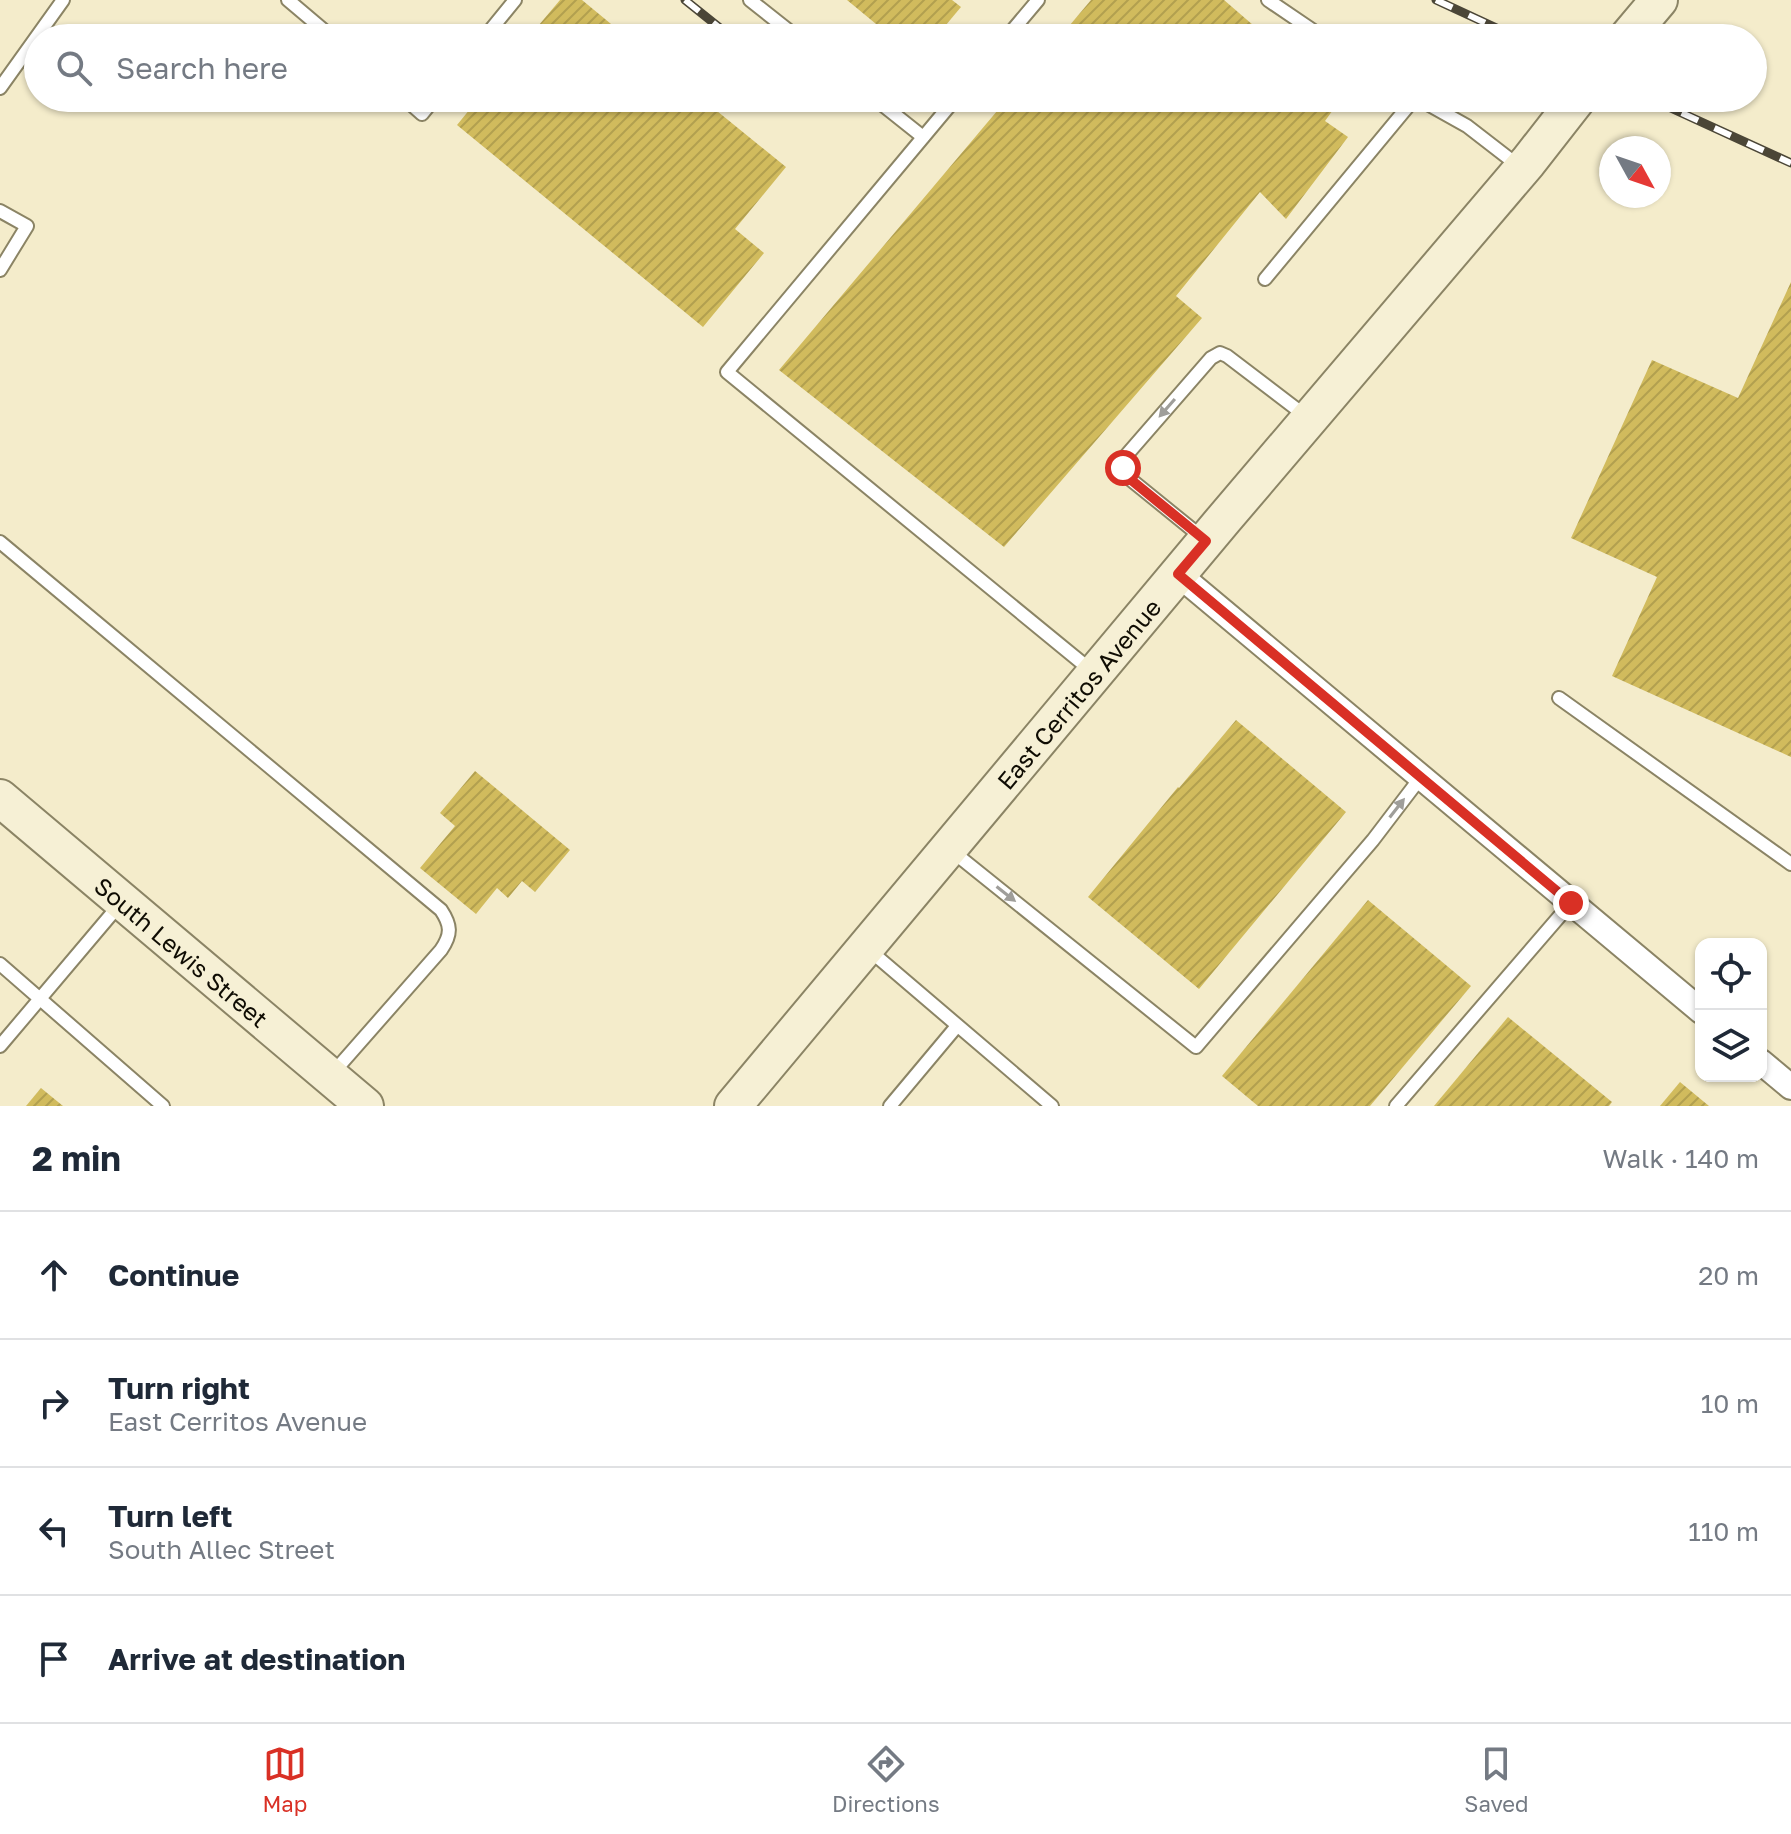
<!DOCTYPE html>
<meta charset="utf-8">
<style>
body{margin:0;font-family:"Golos Text",sans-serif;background:#f2f2f3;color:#1f2937}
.controls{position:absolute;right:24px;bottom:24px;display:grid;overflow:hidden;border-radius:16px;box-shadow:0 2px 6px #0004}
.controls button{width:72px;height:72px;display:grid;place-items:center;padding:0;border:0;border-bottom:2px solid #e0e1e3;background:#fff;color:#1f2937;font:40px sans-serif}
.compass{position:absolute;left:1599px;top:136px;width:72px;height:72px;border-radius:50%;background:#fff;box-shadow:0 2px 6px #0004;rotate:130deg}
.stop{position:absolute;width:24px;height:24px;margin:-18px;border:6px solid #d93025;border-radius:50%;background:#fff}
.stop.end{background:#d93025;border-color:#fff;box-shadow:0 2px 8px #0008}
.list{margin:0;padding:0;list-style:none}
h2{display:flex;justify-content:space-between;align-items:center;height:104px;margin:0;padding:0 32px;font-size:34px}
h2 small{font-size:26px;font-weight:400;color:#747a83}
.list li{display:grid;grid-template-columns:52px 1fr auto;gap:24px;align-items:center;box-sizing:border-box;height:128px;padding:0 32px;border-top:2px solid #e0e1e3}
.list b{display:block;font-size:30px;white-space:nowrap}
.list p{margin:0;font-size:26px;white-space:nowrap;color:#747a83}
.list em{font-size:26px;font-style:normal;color:#747a83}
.icon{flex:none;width:44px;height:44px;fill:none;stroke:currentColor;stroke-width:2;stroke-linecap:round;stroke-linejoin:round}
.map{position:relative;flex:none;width:1791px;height:1106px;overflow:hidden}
.search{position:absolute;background:#fff;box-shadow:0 2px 6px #0004;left:24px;right:24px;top:24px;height:88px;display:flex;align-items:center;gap:20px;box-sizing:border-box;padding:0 28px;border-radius:44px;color:#747a83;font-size:30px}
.sheet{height:616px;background:#fff}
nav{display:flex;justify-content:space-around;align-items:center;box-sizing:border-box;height:112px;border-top:2px solid #e0e1e3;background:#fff;font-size:22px;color:#747a83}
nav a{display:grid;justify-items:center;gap:4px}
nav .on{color:#d93025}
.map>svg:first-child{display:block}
.building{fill:url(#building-hatch)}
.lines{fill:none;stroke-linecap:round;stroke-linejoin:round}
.lane-casing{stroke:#8b8465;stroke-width:16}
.street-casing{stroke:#8b8465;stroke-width:28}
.secondary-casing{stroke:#8b8465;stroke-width:40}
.lane{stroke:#fff;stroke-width:12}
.street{stroke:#fff;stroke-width:24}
.secondary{stroke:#f6f0d5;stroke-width:36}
.rail-casing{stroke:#4b4637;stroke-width:9}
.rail{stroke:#fff;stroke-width:6;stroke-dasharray:18;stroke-linecap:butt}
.oneway{fill:#9f9e9a}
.route{stroke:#d93025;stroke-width:10}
.labels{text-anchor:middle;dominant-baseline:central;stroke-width:8;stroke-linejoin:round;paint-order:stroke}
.street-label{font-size:24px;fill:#0f0c03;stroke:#fff}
</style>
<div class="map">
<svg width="1791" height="1106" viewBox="0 0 1791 1106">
<defs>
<pattern id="building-hatch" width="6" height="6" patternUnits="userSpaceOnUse" patternTransform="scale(2)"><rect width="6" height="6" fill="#d1bb5d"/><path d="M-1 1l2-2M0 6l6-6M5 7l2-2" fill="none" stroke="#b2a04f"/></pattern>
</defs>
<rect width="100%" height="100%" fill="#f4eccb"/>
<g class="building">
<polygon points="560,0 582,0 628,38 528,38"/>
<polygon points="847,0 952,0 961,7 935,38 893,38"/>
<polygon points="1091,0 1224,0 1268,38 1059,38"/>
<polygon points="479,98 701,98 786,167 735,229 764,253 703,327 457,125"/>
<polygon points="1008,98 1338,98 1340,100 1325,121 1348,137 1286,219 1260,192 1176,296 1202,318 1004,547 779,370"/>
<polygon points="1791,282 1791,757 1612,676 1657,577 1571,538 1652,360 1738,398"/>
<polygon points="1236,720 1346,812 1199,989 1088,897 1178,787 1179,788"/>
<polygon points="475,771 570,850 535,892 522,881 508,898 497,888 476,914 420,868 455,826 440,813"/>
<polygon points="1368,900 1471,986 1370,1106 1258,1106 1222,1076"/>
<polygon points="1508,1017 1612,1102 1609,1106 1434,1106"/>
<polygon points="1680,1082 1709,1106 1660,1106"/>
<polygon points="41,1088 63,1106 26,1106"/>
</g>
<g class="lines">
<defs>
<g id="lane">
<polyline points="288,0 333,38"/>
<polyline points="750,0 798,38"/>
<polyline points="1268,0 1324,38"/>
<polyline points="484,38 515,0"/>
<polyline points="1006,38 1038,0"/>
<polyline points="0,88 63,0"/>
<polyline points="404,98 422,114 435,98"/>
<polyline points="874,98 923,137"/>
<polyline points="956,98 727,372 1093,672"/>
<polyline points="1417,98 1467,126 1520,167"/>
<polyline points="0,211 27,226 0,270"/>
<polyline points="1265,279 1415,98"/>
<polyline points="1204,539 1130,479 1123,468 1124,458 1211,358 1220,353 1227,356 1307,417"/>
<path d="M 0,542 L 441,910 C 451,925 452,934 441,950 L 332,1074"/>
<polyline points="1559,698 1791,864"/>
<polyline points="952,851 1196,1047 1373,840 1421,777"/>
<polyline points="868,949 1052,1106"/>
<polyline points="0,964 163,1106"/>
<polyline points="0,1046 120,904"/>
<polyline points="890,1106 957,1026"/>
<polyline points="1396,1106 1571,903"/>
</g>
<g id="street">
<polyline points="1178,574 1701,1011"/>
<polyline points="1761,1062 1791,1087"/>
</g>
<g id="secondary">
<polyline points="1627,38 1659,0"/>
<path id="s1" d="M 0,798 L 365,1106"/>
<path id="s2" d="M 733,1106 L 1224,519 L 1528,162 L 1578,98"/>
</g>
</defs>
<use href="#lane" class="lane-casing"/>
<use href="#street" class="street-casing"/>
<use href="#secondary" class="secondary-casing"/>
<use href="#lane" class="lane"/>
<use href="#street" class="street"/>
<use href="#secondary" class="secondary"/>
<defs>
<g id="rail">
<polyline points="685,0 720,28"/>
<polyline points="1436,0 1518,38"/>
<polyline points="1649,98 1791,163"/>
</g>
</defs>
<use href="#rail" class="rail-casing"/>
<use href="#rail" class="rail"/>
</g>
<defs><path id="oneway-solid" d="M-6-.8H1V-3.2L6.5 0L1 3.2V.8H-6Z" transform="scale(2)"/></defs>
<g class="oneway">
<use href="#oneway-solid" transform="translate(1167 408) rotate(131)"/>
<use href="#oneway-solid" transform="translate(1397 808) rotate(-52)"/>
<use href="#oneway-solid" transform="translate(1006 894) rotate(38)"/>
</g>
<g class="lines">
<polyline class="route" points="1123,468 1130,479 1206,541 1178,574 1571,903"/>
</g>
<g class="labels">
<g class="street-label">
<text stroke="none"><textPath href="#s2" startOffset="538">East Cerritos Avenue</textPath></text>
<text stroke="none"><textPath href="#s1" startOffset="238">South Lewis Street</textPath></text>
</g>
</g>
</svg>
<div class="controls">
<button><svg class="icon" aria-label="locate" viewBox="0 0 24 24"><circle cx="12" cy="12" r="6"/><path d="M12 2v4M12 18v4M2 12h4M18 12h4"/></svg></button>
<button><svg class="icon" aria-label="layers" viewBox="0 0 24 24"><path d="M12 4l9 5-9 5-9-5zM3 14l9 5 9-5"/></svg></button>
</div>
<svg class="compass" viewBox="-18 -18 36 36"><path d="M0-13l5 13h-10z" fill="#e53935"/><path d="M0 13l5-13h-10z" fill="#747a83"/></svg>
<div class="stop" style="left:1123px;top:468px"></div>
<div class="stop end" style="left:1571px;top:903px"></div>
<div class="search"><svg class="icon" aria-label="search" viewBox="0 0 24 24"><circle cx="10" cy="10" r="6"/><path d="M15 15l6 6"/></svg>Search here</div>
</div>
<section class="sheet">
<h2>2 min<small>Walk · 140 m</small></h2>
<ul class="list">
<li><svg class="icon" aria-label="ahead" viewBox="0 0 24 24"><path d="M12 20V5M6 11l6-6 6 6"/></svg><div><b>Continue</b></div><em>20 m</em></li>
<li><svg class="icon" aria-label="right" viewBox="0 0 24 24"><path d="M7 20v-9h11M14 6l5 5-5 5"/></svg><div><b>Turn right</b><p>East Cerritos Avenue</p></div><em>10 m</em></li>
<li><svg class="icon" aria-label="left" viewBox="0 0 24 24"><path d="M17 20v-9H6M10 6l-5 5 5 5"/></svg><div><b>Turn left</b><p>South Allec Street</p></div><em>110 m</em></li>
<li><svg class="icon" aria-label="arrive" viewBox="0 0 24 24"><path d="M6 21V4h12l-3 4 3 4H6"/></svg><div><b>Arrive at destination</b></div></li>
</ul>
</section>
<nav>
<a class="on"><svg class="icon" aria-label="map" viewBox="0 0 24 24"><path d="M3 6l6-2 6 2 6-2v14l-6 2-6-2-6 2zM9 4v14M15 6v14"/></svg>Map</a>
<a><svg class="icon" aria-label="directions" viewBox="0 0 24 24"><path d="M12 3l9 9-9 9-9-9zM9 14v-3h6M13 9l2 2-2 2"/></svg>Directions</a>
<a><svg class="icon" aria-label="saved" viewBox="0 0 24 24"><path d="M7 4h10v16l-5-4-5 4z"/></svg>Saved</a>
</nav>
